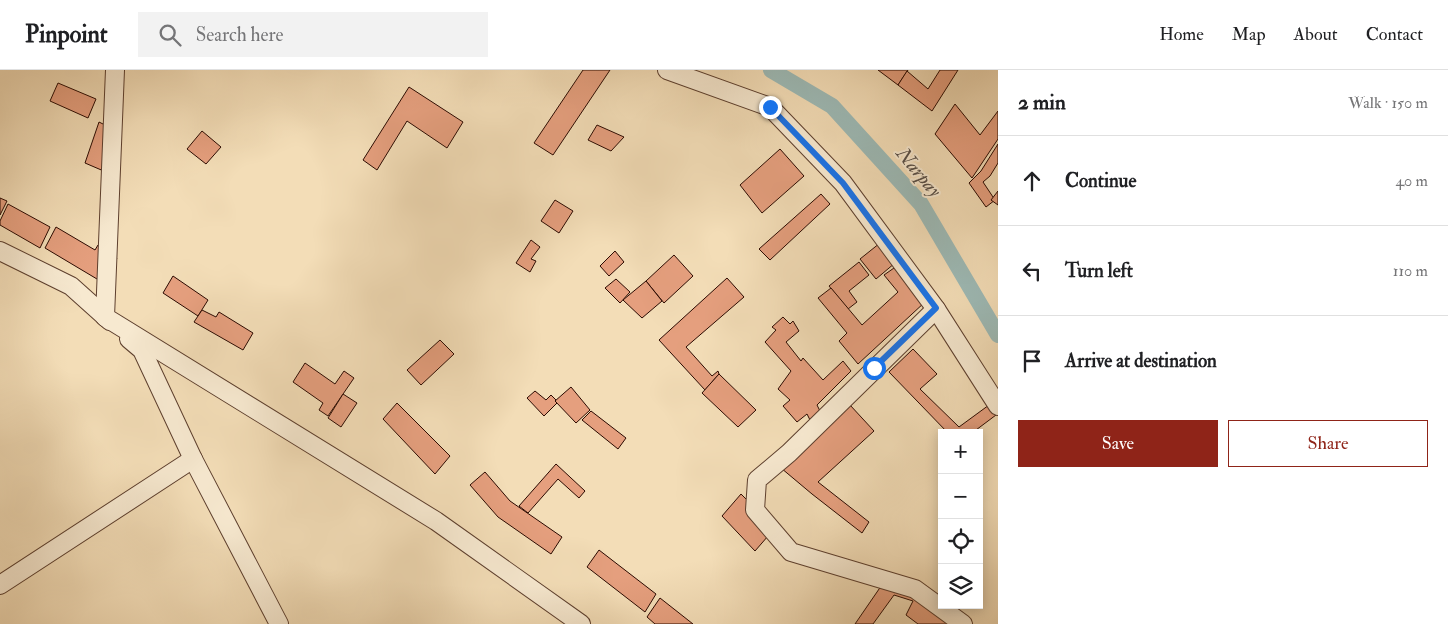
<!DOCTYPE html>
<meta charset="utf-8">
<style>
body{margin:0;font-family:"IM FELL Double Pica",serif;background:#f2f2f2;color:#202124}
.controls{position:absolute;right:15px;bottom:15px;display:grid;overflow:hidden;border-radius:0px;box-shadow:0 2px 12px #0003}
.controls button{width:45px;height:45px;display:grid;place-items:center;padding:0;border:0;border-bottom:1px solid #e0e0e0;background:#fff;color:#202124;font:25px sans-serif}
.stop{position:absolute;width:15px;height:15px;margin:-11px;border:4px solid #1a73e8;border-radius:50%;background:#fff}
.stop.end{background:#1a73e8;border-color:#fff;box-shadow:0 1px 5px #0008}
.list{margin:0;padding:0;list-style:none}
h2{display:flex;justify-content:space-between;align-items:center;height:65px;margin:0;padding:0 20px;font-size:21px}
h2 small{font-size:16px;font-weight:400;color:#757577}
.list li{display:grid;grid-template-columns:32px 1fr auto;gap:15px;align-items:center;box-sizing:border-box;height:90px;padding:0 20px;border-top:1px solid #e0e0e0}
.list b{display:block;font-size:19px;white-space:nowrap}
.list em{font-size:16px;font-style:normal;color:#757577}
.actions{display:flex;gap:10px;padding:15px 20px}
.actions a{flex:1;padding:11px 0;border:1px solid #8f2418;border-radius:0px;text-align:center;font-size:18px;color:#8f2418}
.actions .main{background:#8f2418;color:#fff}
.icon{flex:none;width:28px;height:28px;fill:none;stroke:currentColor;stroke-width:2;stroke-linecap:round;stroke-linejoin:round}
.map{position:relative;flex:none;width:998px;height:554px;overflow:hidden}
header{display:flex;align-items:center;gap:30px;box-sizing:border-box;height:70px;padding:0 25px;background:#fff;border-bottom:1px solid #e0e0e0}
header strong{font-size:24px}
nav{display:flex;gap:28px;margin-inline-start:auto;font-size:18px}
.search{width:350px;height:45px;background:#f2f2f2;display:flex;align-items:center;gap:12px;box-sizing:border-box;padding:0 18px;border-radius:0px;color:#757577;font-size:19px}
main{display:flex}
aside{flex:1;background:#fff}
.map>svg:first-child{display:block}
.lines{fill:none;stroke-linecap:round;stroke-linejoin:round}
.canal{stroke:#9dbab6;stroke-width:16}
.building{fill:#e59f7e;stroke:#2b0a01}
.minor-casing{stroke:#5d3f2e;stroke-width:20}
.minor{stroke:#f7e9d0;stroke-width:18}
.route{stroke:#1a73e8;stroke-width:6}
.labels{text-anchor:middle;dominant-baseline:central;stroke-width:4;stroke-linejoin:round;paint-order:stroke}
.water-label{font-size:20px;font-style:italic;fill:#595049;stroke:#f7e9d0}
</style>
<header>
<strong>Pinpoint</strong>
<div class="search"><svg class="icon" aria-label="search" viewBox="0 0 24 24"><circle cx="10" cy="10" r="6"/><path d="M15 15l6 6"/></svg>Search here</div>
<nav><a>Home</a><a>Map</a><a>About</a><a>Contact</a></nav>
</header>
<main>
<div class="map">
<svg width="998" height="554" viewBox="0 0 998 554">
<rect width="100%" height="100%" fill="#f3ddb7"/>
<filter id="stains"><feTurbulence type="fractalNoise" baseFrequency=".004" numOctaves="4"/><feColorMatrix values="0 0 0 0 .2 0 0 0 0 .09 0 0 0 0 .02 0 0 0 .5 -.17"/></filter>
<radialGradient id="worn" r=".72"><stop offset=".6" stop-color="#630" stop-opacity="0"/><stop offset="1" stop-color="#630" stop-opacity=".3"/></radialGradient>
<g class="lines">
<polyline class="canal" points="771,0 832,36 921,134 998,265"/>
</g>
<g class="building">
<polygon points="583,0 610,0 553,85 534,73"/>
<polygon points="878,0 908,0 898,15"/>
<polygon points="940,0 958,0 932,41 898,15 907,1 928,19"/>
<polygon points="58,13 96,29 88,48 50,31"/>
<polygon points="409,17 463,52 447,78 407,51 377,100 363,90"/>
<polygon points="955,34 980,65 998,41 998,69 972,108 935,64"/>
<polygon points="99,52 121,63 106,102 85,93"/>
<polygon points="597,55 624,67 611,81 588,70"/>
<polygon points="202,61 221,77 206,94 187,79"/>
<polygon points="998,74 998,93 990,106 983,112 995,130 986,137 969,113 981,101"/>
<polygon points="780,79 804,106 762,143 740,115"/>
<polygon points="998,121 998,135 991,130"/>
<polygon points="821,124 830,134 770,190 759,179"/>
<polygon points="0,128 7,131 0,145"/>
<polygon points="555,130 573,141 559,163 541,151"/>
<polygon points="8,134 50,157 40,178 0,155 0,151"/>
<polygon points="56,157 95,180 98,175 117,188 102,212 45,178"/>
<polygon points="531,170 540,177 531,189 536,191 530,202 516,193"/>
<polygon points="880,173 895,193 876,209 860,189"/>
<polygon points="615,181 624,192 609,206 600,196"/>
<polygon points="674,185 693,206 664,233 646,211"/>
<polygon points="859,192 869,205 849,221 857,232 848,239 829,216"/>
<polygon points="894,198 925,232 858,294 839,271 847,263 818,228 831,218 862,255 898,222 884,205"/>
<polygon points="173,206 208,230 198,246 163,223"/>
<polygon points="727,208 744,227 686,277 712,306 718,301 719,304 705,320 659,270"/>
<polygon points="616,209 630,222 620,233 605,218"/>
<polygon points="646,211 662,231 642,248 623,230"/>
<polygon points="202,240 216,247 219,242 253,263 243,280 194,252"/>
<polygon points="783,247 790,254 793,251 799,261 786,272 801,291 803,288 823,310 843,291 851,301 817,335 820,341 810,350 807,344 797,352 783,336 790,330 778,319 791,301 765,272 776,260 772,257"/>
<polygon points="440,270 454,284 421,315 407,300"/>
<polygon points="913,279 937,304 920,319 959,357 989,335 996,345 972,363 948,363 889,302"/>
<polygon points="305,293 335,314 344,301 354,308 328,346 319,340 323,333 293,312"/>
<polygon points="719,304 756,340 738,357 702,323"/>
<polygon points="571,317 590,340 576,353 555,331"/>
<polygon points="535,321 546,330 551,325 556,330 555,331 557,333 544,346 527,328"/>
<polygon points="343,324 357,333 341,357 328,348"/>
<polygon points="397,333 450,386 435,404 383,349"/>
<polygon points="850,335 874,361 818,412 869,452 862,463 812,424 781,398"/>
<polygon points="591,341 626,368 618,379 582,350"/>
<polygon points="556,394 585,421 579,428 558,409 528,443 519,436"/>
<polygon points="485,402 510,431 562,467 551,484 498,447 470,415"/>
<polygon points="741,424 775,458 755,481 722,446"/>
<polygon points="599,480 656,524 645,542 587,497"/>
<polygon points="888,506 951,554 918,554 906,545 913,531 894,525 873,554 855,554"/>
<polygon points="660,528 693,554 655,554 647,547"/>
</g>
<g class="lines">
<defs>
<g id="minor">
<polyline points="115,0 105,247 436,451 581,554"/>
<polyline points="667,0 770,37 843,113 936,239 998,336"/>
<polyline points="0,181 71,216 110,251"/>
<polyline points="936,239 789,383 757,410 755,440 791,482 915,519 963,554"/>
<polyline points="129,269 142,280 193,389 279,554"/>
<polyline points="0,515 193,389"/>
</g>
</defs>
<use href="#minor" class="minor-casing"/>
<use href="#minor" class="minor"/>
</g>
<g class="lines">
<polyline class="route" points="770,37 843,113 936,238 874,298"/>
</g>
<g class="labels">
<g class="water-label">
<text transform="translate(919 102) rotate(50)">Narpay</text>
</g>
</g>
<rect width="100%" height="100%" filter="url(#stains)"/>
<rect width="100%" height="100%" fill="url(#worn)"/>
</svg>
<div class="controls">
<button>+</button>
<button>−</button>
<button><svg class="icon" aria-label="locate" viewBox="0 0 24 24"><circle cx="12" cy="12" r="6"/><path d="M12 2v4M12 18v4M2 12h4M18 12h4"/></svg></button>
<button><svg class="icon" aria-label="layers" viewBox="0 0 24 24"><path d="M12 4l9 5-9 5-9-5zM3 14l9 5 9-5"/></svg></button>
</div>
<div class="stop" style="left:874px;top:298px"></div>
<div class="stop end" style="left:770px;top:37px"></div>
</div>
<aside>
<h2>2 min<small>Walk · 150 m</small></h2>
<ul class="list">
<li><svg class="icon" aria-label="ahead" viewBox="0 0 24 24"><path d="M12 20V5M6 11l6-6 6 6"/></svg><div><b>Continue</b></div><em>40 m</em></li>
<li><svg class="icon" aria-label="left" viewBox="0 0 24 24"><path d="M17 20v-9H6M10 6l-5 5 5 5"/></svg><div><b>Turn left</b></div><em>110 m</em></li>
<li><svg class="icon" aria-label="arrive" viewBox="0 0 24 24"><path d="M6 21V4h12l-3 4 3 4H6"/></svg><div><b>Arrive at destination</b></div></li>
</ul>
<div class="actions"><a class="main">Save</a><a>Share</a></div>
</aside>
</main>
